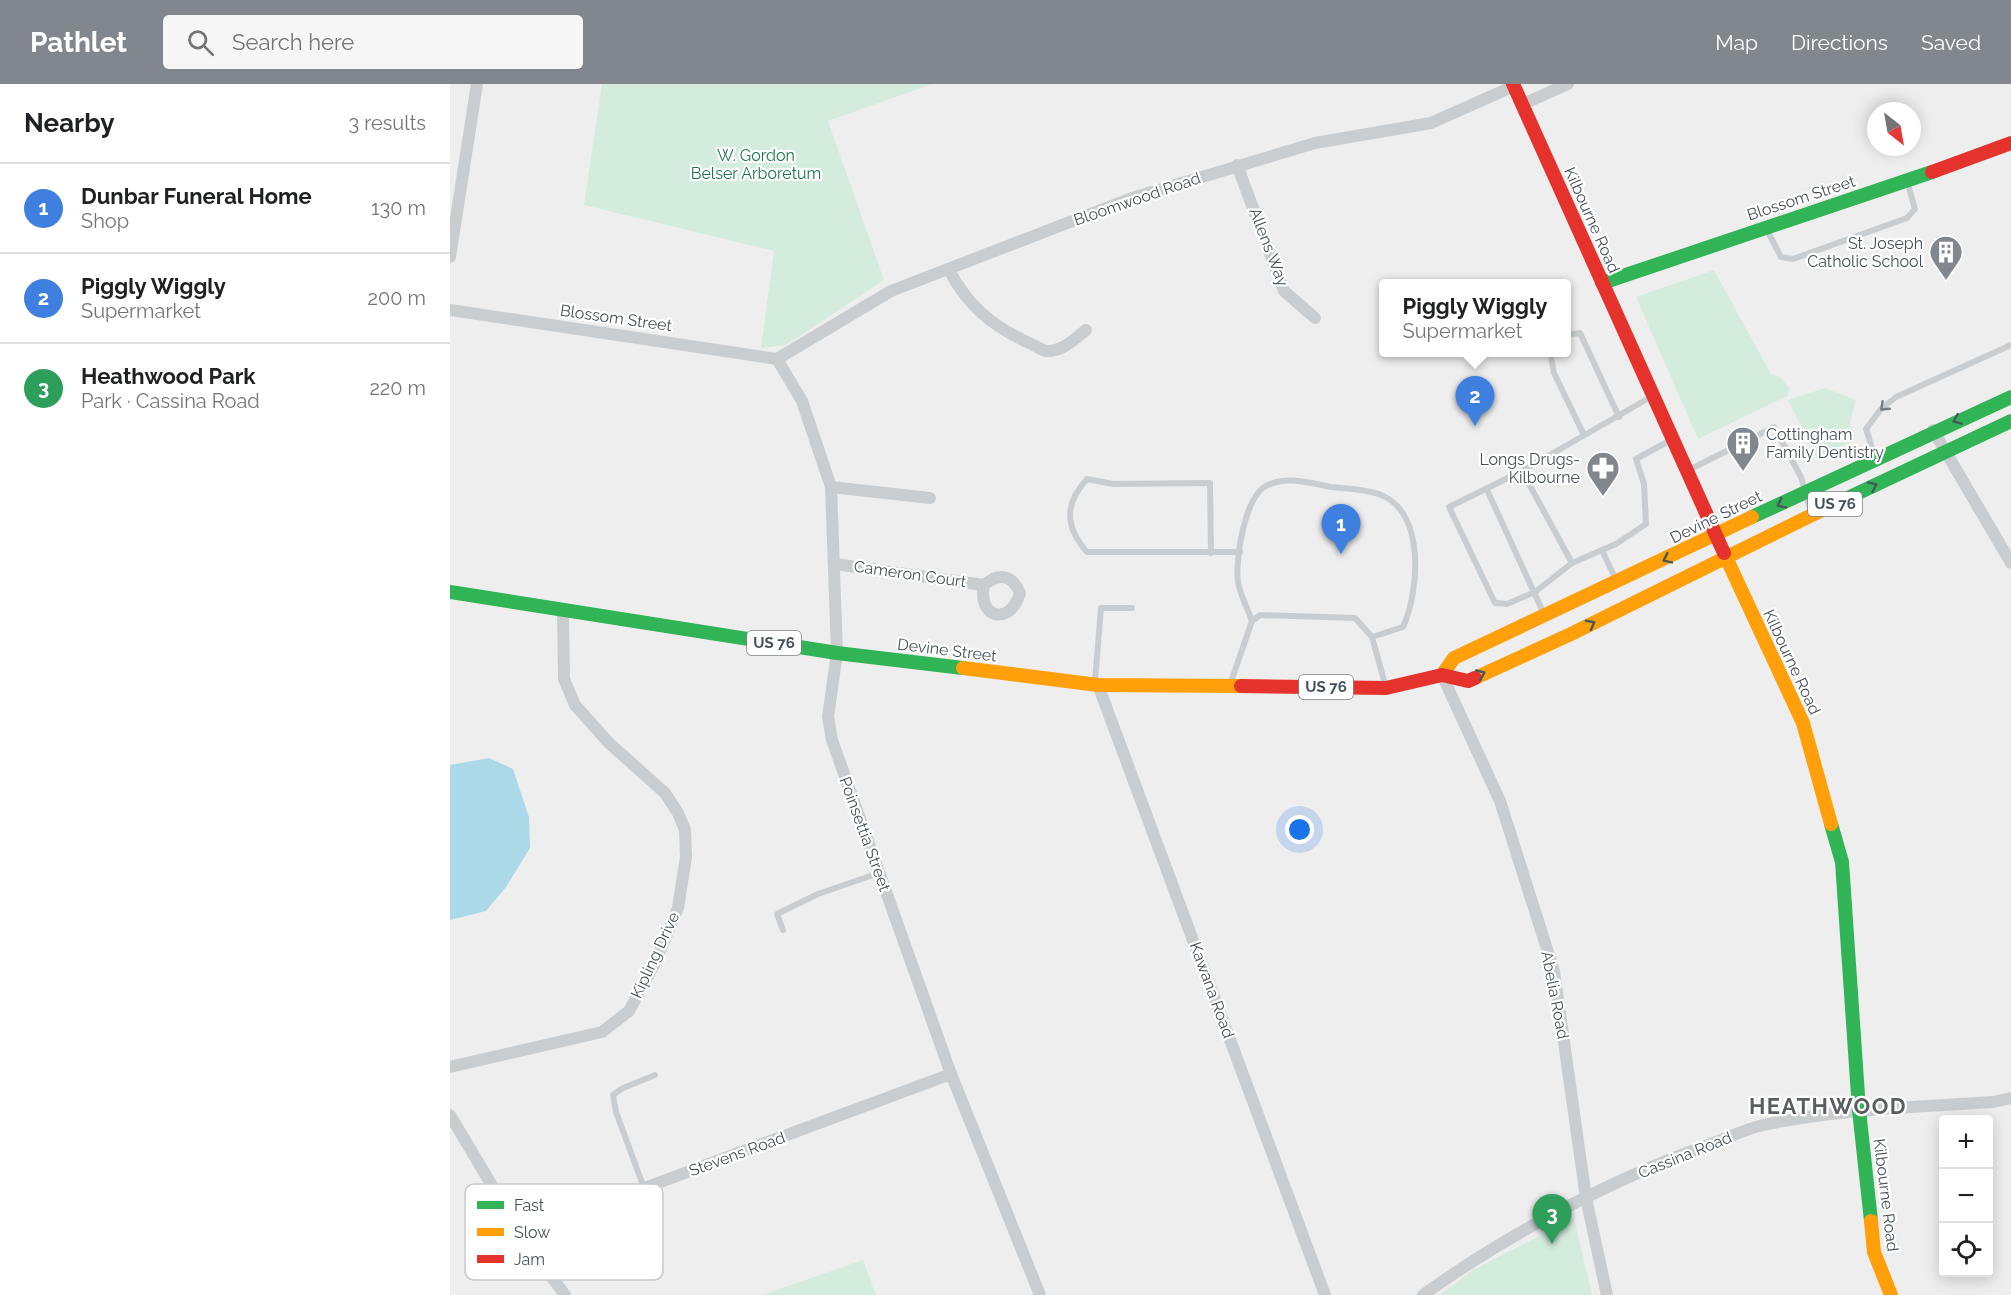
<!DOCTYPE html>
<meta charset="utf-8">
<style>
body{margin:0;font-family:Raleway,sans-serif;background:#f6f6f6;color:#202124}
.controls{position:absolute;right:18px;bottom:18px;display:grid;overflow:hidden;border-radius:6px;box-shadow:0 3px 15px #0003}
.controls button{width:54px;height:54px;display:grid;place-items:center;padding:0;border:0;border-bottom:2px solid #e0e0e0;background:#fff;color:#202124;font:30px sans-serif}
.compass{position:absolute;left:1417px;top:18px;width:54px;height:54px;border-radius:50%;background:#fff;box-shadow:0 3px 15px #0003;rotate:149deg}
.you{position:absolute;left:850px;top:746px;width:21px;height:21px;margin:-15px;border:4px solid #fff;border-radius:50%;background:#1a73e8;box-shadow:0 0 0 9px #1a73e833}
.badge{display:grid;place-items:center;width:39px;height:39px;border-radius:50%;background:#82878d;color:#fff;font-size:20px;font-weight:700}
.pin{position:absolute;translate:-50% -50px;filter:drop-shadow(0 2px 3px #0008)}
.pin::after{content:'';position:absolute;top:32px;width:21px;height:18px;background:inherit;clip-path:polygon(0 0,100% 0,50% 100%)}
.popup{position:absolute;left:929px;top:195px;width:192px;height:78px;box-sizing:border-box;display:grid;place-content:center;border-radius:6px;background:#fff;filter:drop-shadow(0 2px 4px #0005);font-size:20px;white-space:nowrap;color:#757577}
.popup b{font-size:22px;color:#202124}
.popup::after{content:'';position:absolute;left:50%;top:100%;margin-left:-12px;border:12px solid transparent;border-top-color:#fff}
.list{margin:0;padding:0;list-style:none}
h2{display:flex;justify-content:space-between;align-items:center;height:78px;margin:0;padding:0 24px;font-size:26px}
h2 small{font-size:20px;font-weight:400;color:#757577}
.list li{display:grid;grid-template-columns:39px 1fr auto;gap:18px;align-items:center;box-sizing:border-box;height:90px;padding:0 24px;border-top:2px solid #e0e0e0}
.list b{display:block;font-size:22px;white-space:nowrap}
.list p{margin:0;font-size:20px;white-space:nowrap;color:#757577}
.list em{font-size:20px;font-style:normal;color:#757577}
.icon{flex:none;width:33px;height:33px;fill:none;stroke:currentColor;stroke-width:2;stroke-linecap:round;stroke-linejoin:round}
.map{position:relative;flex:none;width:1561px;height:1211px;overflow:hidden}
header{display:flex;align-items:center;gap:36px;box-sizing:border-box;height:84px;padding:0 30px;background:#82878d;color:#fff}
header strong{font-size:28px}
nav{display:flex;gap:33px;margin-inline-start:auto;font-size:21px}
.search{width:420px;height:54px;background:#f6f6f6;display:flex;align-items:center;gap:15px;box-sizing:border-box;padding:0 21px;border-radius:6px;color:#757577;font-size:22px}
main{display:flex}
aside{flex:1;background:#fff}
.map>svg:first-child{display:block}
.green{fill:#d4ecde}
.water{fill:#abd9e8}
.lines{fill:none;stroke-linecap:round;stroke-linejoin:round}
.lane{stroke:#cacdcf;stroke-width:6}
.street{stroke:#cacdcf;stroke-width:12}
.fast{stroke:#30b455;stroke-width:14}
.slow{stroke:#ff9f0a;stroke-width:14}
.jam{stroke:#e5322d;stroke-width:14}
.oneway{stroke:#757c82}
.oneway2{stroke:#455a59}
.labels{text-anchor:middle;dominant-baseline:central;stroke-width:4.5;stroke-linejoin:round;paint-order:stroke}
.shield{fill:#fff;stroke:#7e848b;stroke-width:1.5}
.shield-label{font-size:15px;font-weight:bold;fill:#475059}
.park-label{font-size:16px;fill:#1d744c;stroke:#fff}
.street-label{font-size:16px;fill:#475059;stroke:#fff}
.poi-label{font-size:16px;fill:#475059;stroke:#fff;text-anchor:end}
.district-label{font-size:22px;font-weight:bold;letter-spacing:1.5px;fill:#5a5d61;stroke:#fff}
.key{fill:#fff;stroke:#c8cacd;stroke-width:1.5}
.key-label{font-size:16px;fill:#475059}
</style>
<header>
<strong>Pathlet</strong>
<div class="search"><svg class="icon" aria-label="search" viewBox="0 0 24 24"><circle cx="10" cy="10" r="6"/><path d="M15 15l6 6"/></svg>Search here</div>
<nav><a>Map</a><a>Directions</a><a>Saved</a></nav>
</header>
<main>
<aside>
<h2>Nearby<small>3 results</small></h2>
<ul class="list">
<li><span class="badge" style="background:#3f7fe0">1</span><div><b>Dunbar Funeral Home</b><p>Shop</p></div><em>130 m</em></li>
<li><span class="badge" style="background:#3f7fe0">2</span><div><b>Piggly Wiggly</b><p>Supermarket</p></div><em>200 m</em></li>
<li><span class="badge" style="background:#2e9e5b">3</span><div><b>Heathwood Park</b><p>Park · Cassina Road</p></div><em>220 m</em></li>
</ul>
</aside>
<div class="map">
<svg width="1561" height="1211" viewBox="0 0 1561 1211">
<rect width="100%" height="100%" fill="#efeeee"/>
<g class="green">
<polygon points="152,0 482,0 378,37 434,196 336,261 311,264 324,167 134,121"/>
<polygon points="1264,186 1321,290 1330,293 1340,305 1337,312 1248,355 1186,213"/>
<polygon points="1375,304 1406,316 1400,338 1404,357 1367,374 1338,316"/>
<polygon points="1124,1134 1142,1211 990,1211 1023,1186"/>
<polygon points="413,1176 426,1211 312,1211"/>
</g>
<polygon class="water" points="39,674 63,685 79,733 80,764 56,803 36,827 0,836 0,681"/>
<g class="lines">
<g class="lane">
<polyline points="1317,146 1331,173 1343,175 1457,134 1465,125 1457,97"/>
<polyline points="1116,251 1130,249 1169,333"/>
<polyline points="1100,268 1104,289 1134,351"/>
<polyline points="1199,314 1072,387 999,423 1045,519 1057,520 1085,508 1122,479 1166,460 1196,440 1194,400 1186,375 1219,357"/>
<polyline points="1424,370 1416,345 1431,325 1446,313 1561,261"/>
<polyline points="1072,387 1122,479"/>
<polyline points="1237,387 1324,343 1351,393 1361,428"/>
<polyline points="1037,406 1094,530"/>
<polyline points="1152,466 1166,496"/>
<path d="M 761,469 L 760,399 L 663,400 L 637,395 C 614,420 615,443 637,468 L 790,468"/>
<path d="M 802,537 C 798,525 790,511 788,498 C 785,475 795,410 818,401 C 838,392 861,399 881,403 C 897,405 916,405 931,411 C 976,429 969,508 953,543 L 922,553"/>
<polyline points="645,597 651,524 682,524"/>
<polyline points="781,598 802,537 810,531 905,534 922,553 935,600"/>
<polyline points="333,846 327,830 368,810 429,789"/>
<polyline points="194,1104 166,1028 163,1011 173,1004 205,991"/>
</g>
<g class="street">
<polyline points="1073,20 1118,0"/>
<polyline points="787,81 834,207 865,234"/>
<polyline points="0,173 27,0"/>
<path d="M 499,186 C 518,222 542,242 579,259 C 584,261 591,266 596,267 C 612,268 625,255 636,246"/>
<polyline points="0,226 327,275"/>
<polyline points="327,275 352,317 381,403 387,569 378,633 382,656 501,990 590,1211"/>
<polyline points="327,275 441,207 682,114 865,59 981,39 1064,2"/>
<polyline points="1483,346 1561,479"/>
<polyline points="381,403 480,414"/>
<path d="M 385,480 L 534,501 C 550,488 562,491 570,509 C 560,543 527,534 534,501"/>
<polyline points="992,591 1050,717 1104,887 1136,1114 1157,1211"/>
<polyline points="648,601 875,1211"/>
<polyline points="0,983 152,948 179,927 205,879 228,824 236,773 235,746 228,729 215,709 159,659 125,621 114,595 113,528"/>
<polyline points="0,1031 75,1157 115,1211"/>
<polyline points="75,1157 189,1106 501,990"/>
<path d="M 973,1211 C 1055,1152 1158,1097 1253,1063 C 1272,1056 1293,1046 1313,1041 C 1388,1025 1466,1023 1543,1018 L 1561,1014"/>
</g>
<g class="fast">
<polyline points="1152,199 1482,88"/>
<polyline points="1370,427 1561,337"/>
<polyline points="1302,433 1561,313"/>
<polyline points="0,508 387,569 513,584"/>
<polyline points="1381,740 1392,778 1409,1026 1421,1137"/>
</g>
<g class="slow">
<polyline points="1274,469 1353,639 1381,740"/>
<polyline points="513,584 648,601 791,602"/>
<polyline points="992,591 1004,574 1302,433"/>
<polyline points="1025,594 1121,550 1370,427"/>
<polyline points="1421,1137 1424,1168 1441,1211"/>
</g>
<g class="jam">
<polyline points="1063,0 1274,469"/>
<polyline points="1482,88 1561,59"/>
<polyline points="791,602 936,604 992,591 1018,597 1025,594"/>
</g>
</g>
<defs><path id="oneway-chevron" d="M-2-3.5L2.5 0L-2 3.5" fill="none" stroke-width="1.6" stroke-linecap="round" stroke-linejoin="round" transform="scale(1.5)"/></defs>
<use class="oneway" href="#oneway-chevron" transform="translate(1434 323) rotate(137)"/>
<g class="oneway2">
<use href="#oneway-chevron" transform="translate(1507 336) rotate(157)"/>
<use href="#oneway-chevron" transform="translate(1423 402) rotate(-25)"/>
<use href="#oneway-chevron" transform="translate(1331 420) rotate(154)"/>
<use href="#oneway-chevron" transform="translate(1217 475) rotate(154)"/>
<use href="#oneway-chevron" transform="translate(1141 540) rotate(-28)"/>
<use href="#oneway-chevron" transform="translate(1031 590) rotate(-24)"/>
</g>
<defs>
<symbol id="building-pin" viewBox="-11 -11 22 30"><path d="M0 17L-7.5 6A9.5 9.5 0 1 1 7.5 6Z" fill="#82878d" stroke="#fff"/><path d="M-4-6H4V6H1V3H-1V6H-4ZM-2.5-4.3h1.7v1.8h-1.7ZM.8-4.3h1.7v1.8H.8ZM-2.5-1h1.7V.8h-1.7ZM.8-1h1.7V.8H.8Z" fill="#fff"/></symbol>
<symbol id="pharmacy-pin" viewBox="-11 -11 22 30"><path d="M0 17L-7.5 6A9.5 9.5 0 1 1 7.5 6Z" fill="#82878d" stroke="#fff"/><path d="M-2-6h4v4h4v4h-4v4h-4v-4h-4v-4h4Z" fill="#fff"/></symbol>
</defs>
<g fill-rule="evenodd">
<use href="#building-pin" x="1477" y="149" width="38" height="52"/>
<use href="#building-pin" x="1274" y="340" width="38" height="52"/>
<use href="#pharmacy-pin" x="1134" y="365" width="38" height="52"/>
</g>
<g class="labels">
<g class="shield">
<rect x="1358" y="408" width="54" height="24" rx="4.5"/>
<rect x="297" y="547" width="54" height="24" rx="4.5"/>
<rect x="849" y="591" width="54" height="24" rx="4.5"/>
</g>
<g class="shield-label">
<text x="1385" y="420">US 76</text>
<text x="324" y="559">US 76</text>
<text x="876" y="603">US 76</text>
</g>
<g class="park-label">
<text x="306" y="71">W. Gordon<tspan x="306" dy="18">Belser Arboretum</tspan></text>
</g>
<g class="street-label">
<text transform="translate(1351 114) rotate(-18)">Blossom Street</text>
<text transform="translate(687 115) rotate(-19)">Bloomwood Road</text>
<text transform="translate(1142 136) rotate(66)">Kilbourne Road</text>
<text transform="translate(819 163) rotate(69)">Allens Way</text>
<text transform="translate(166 234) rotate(8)">Blossom Street</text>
<text transform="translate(1266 433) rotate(-26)">Devine Street</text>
<text transform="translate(460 490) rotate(8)">Cameron Court</text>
<text transform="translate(497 566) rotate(7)">Devine Street</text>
<text transform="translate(1342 578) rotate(65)">Kilbourne Road</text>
<text transform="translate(415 750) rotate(70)">Poinsettia Street</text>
<text transform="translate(205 871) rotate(-65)">Kipling Drive</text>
<text transform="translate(762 906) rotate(70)">Kawana Road</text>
<text transform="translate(1105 911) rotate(79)">Abelia Road</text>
<text transform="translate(287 1070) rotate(-20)">Stevens Road</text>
<text transform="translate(1235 1071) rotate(-22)">Cassina Road</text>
<text transform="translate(1436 1111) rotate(83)">Kilbourne Road</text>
</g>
<g class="poi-label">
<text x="1473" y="159">St. Joseph<tspan x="1473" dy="18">Catholic School</tspan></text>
<text x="1316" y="350" text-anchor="start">Cottingham<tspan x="1316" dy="18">Family Dentistry</tspan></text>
<text x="1130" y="375">Longs Drugs-<tspan x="1130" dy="18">Kilbourne</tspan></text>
</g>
<g class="district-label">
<text x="1378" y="1022">HEATHWOOD</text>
</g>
</g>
<rect x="15" y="1100" width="198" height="96" rx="9" class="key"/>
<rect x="27" y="1117" width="27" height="8" fill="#30b455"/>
<rect x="27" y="1144" width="27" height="8" fill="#ff9f0a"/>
<rect x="27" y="1171" width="27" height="8" fill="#e5322d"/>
<g class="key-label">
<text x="64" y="1127">Fast</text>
<text x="64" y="1154">Slow</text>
<text x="64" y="1181">Jam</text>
</g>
</svg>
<div class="controls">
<button>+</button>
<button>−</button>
<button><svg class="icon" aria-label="locate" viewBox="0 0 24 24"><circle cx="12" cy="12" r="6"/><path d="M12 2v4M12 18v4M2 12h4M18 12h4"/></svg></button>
</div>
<svg class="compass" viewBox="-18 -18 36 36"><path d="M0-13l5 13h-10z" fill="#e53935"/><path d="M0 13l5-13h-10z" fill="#757577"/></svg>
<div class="you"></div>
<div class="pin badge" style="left:891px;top:470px;background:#3f7fe0">1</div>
<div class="pin badge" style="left:1025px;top:342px;background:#3f7fe0">2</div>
<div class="popup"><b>Piggly Wiggly</b>Supermarket</div>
<div class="pin badge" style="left:1102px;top:1160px;background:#2e9e5b">3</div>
</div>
</main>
